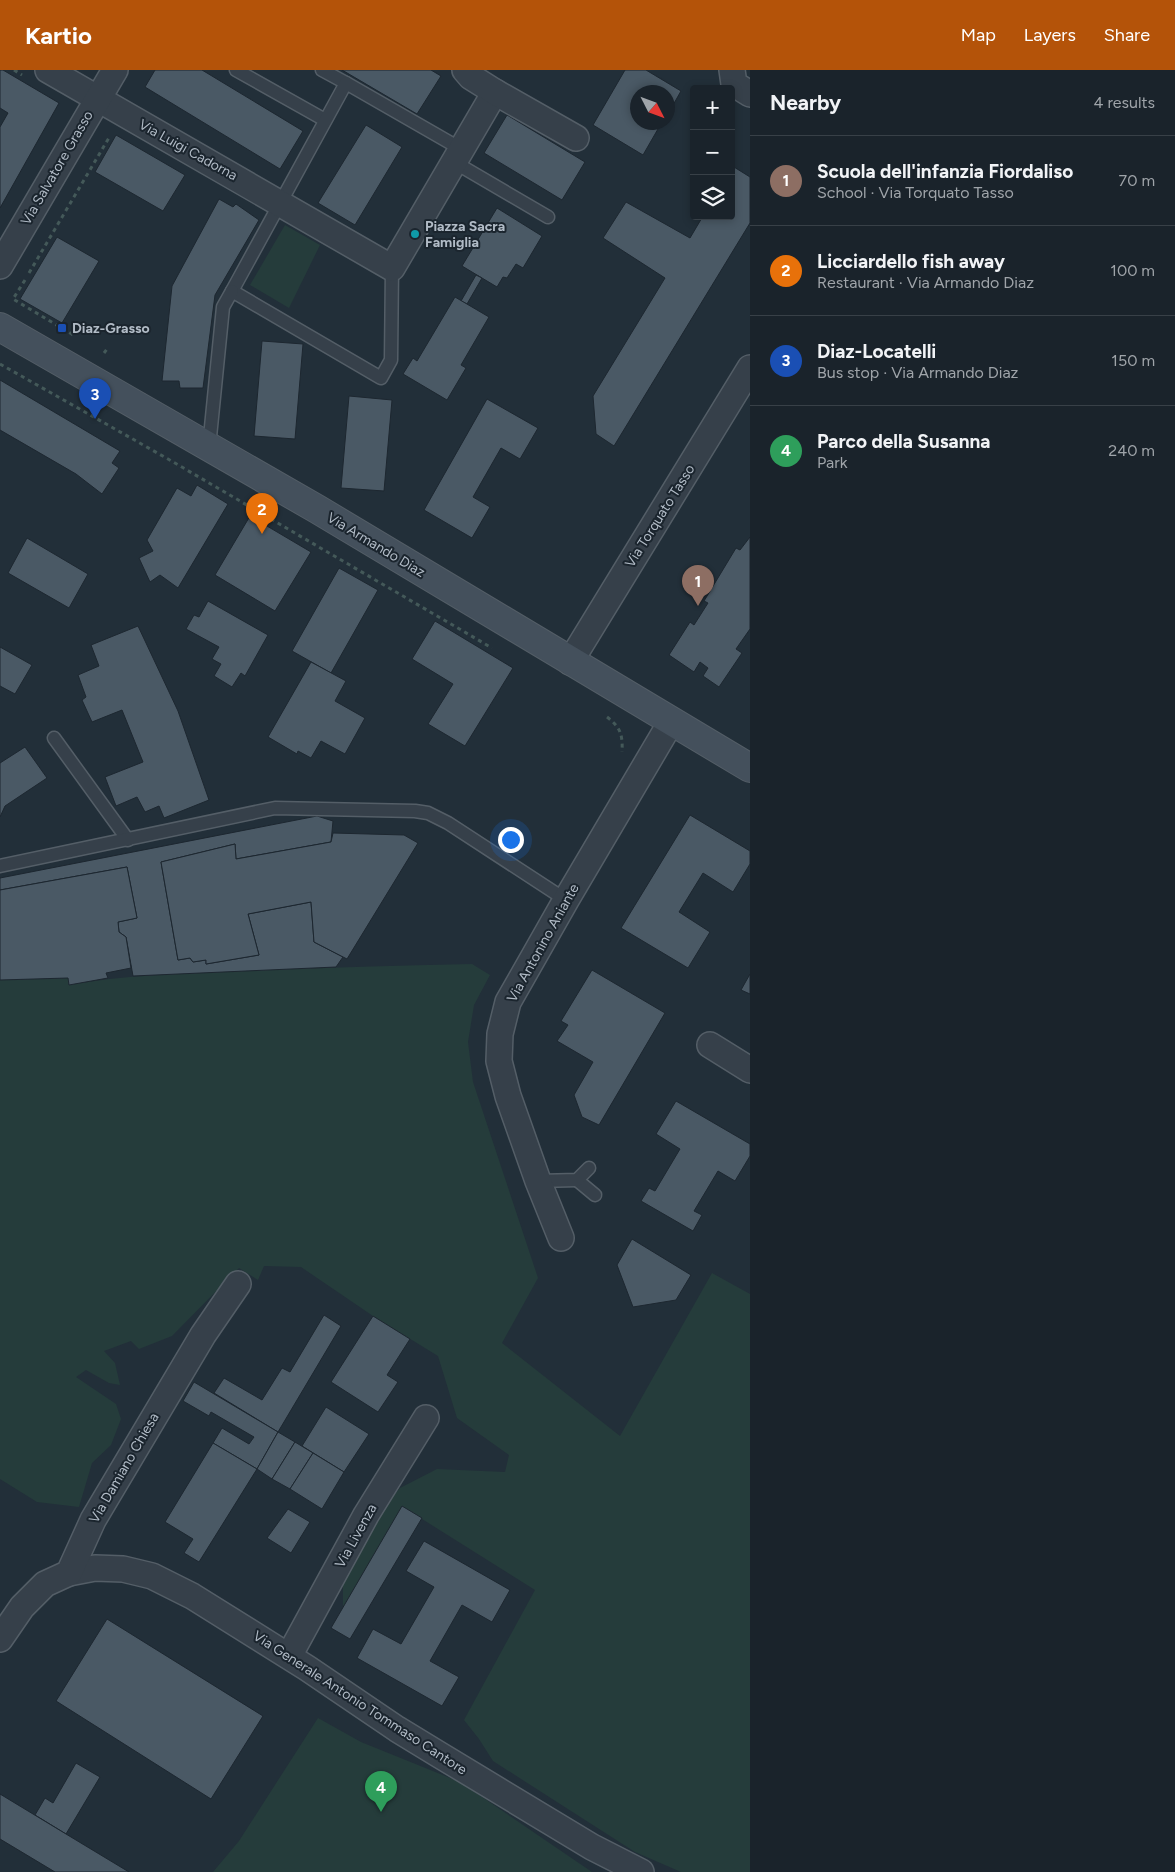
<!DOCTYPE html>
<meta charset="utf-8">
<style>
body{margin:0;font-family:Figtree,sans-serif;background:#272f37;color:#f1f3f6}
.controls{position:absolute;right:15px;top:15px;display:grid;overflow:hidden;border-radius:5px;box-shadow:0 2px 8px #0003}
.controls button{width:45px;height:45px;display:grid;place-items:center;padding:0;border:0;border-bottom:1px solid #384047;background:#1a232b;color:#f1f3f6;font:25px sans-serif}
.compass{position:absolute;left:630px;top:15px;width:45px;height:45px;border-radius:50%;background:#1a232b;box-shadow:0 2px 8px #0003;rotate:132deg}
.you{position:absolute;left:510px;top:769px;width:18px;height:18px;margin:-12px;border:4px solid #fff;border-radius:50%;background:#1a73e8;box-shadow:0 0 0 8px #1a73e833}
.badge{display:grid;place-items:center;width:32px;height:32px;border-radius:50%;background:#b45309;color:#fff;font-size:16px;font-weight:700}
.pin{position:absolute;translate:-50% -41px;filter:drop-shadow(0 1px 2px #0008)}
.pin::after{content:'';position:absolute;top:26px;width:18px;height:15px;background:inherit;clip-path:polygon(0 0,100% 0,50% 100%)}
.list{margin:0;padding:0;list-style:none}
h2{display:flex;justify-content:space-between;align-items:center;height:65px;margin:0;padding:0 20px;font-size:21px}
h2 small{font-size:16px;font-weight:400;color:#9fa4a9}
.list li{display:grid;grid-template-columns:32px 1fr auto;gap:15px;align-items:center;box-sizing:border-box;height:90px;padding:0 20px;border-top:1px solid #384047}
.list b{display:block;font-size:19px;white-space:nowrap}
.list p{margin:0;font-size:16px;white-space:nowrap;color:#9fa4a9}
.list em{font-size:16px;font-style:normal;color:#9fa4a9}
.icon{flex:none;width:28px;height:28px;fill:none;stroke:currentColor;stroke-width:2;stroke-linecap:round;stroke-linejoin:round}
.map{position:relative;flex:none;width:750px;height:1802px;overflow:hidden}
header{display:flex;align-items:center;gap:30px;box-sizing:border-box;height:70px;padding:0 25px;background:#b45309;color:#fff}
header strong{font-size:24px}
nav{display:flex;gap:28px;margin-inline-start:auto;font-size:18px}
main{display:flex}
aside{flex:1;background:#1a232b}
.map>svg:first-child{display:block}
.green{fill:#253c3b}
.building{fill:#4a5965;stroke:#1d2730}
.lines{fill:none;stroke-linecap:round;stroke-linejoin:round}
.service-casing{stroke:#545e67;stroke-width:15}
.minor-casing{stroke:#545e67;stroke-width:28}
.secondary-casing{stroke:#545e67;stroke-width:30}
.path{stroke:#445959;stroke-width:3;stroke-dasharray:4 4;stroke-linecap:butt}
.service{stroke:#36404a;stroke-width:12}
.minor{stroke:#36404a;stroke-width:25}
.secondary{stroke:#44505c;stroke-width:28}
.culture-dot{fill:#0f9aa8;stroke:#1b252e;stroke-width:2}
.transit-dot{fill:#1a4fb4;stroke:#1b252e;stroke-width:2}
.labels{text-anchor:middle;dominant-baseline:central;stroke-width:4;stroke-linejoin:round;paint-order:stroke}
.street-label{font-size:14px;fill:#b1bbc6;stroke:#1b252e}
.poi-label{font-size:14px;font-weight:bold;fill:#b1bbc6;stroke:#1b252e;text-anchor:start}
</style>
<header>
<strong>Kartio</strong>
<nav><a>Map</a><a>Layers</a><a>Share</a></nav>
</header>
<main>
<div class="map">
<svg width="750" height="1802" viewBox="0 0 750 1802">
<rect width="100%" height="100%" fill="#222f39"/>
<g class="green">
<polygon points="285,155 320,175 289,238 250,215"/>
<path d="M 472,894 L 490,905 L 474,935 L 468,972 L 473,1012 L 538,1208 L 502,1273 L 620,1366 L 712,1203 L 750,1224 L 750,1802 L 681,1802 L 635,1782 L 493,1691 L 479,1669 L 464,1650 L 535,1520 L 403,1437 L 343,1537 L 343,1514 L 371,1455 L 386,1433 L 400,1418 L 437,1399 L 505,1402 L 509,1385 L 457,1348 L 438,1286 L 373,1246 L 301,1197 L 264,1196 L 258,1210 L 239,1198 L 172,1266 L 139,1279 L 131,1271 L 104,1281 L 115,1293 L 120,1315 L 109,1313 L 86,1300 L 76,1307 L 116,1334 L 121,1349 L 111,1375 L 92,1393 L 79,1437 L 37,1432 L 0,1409 L 0,910 L 68,908 L 69,915 C 123,905 178,904 232,901 C 312,898 392,896 472,894 Z"/>
<polygon points="318,1648 361,1672 460,1712 592,1802 213,1802 239,1771"/>
</g>
<g class="building">
<polygon points="0,0 3,0 59,33 0,138 0,57 8,43 0,38"/>
<polygon points="155,0 202,0 303,61 280,99 145,17"/>
<polygon points="342,0 431,0 441,6 417,44"/>
<polygon points="625,0 646,0 681,21 668,44 668,22 638,22 638,52 662,52 643,85 593,55"/>
<polygon points="507,45 585,92 562,130 484,83"/>
<polygon points="366,55 402,77 355,155 318,133"/>
<polygon points="116,65 185,105 163,141 95,102"/>
<polygon points="734,97 750,107 750,153 614,376 596,364 593,326 665,208 603,168 626,132 690,168 703,146 731,146 731,101"/>
<polygon points="219,129 233,137 236,134 259,150 215,225 203,318 180,318 179,311 162,311 172,216"/>
<polygon points="497,138 542,166 523,198 516,194 507,208 503,207 497,217 462,196"/>
<polygon points="57,167 99,191 62,253 20,229"/>
<polygon points="476,205 482,208 467,234 461,231"/>
<polygon points="455,227 489,247 461,295 466,298 447,330 403,304 413,288 417,291"/>
<polygon points="262,271 303,274 295,369 254,366"/>
<polygon points="0,310 120,381 112,393 119,398 102,424 76,404 0,360"/>
<polygon points="349,326 392,330 384,421 341,418"/>
<polygon points="487,329 538,358 520,389 501,378 473,427 490,437 472,468 424,440"/>
<polygon points="197,415 228,434 178,518 160,505 150,512 139,488 153,481 147,470 177,418 191,426"/>
<polygon points="250,446 311,482 275,541 215,505"/>
<polygon points="750,467 750,559 736,579 742,583 719,617 703,606 708,598 700,592 694,602 669,585 690,552 694,555 708,533 704,531 736,478 740,480"/>
<polygon points="27,468 88,504 69,538 8,503"/>
<polygon points="339,498 378,520 331,603 292,581"/>
<polygon points="208,531 268,565 245,606 241,603 232,617 214,606 221,594 212,589 219,577 186,559 194,545 199,547"/>
<polygon points="435,551 513,598 465,676 428,654 453,614 412,589"/>
<polygon points="138,556 178,641 209,730 164,748 159,736 145,742 137,727 116,736 105,707 143,692 122,640 92,652 82,630 86,627 78,605 99,596 91,575"/>
<polygon points="0,577 32,595 15,624 0,616"/>
<polygon points="311,592 346,611 335,631 365,648 345,684 321,671 311,688 298,681 297,684 268,667"/>
<polygon points="25,677 47,708 5,736 0,747 0,693"/>
<polygon points="690,745 750,781 750,794 733,822 703,803 679,842 710,862 688,898 621,858"/>
<polygon points="317,746 333,751 331,772 236,789 235,774 161,792 178,890 190,888 193,892 206,890 206,894 259,885 248,844 311,832 314,872 343,887 336,897 133,906 126,867 119,862 118,852 137,848 127,797 0,820 0,808"/>
<polygon points="333,763 404,765 418,773 347,889 314,872 311,832 248,844 259,885 206,894 206,890 193,892 190,888 178,890 161,792 235,774 236,789 331,772"/>
<polygon points="127,797 137,848 118,852 119,862 126,867 131,898 106,903 108,908 69,915 68,908 0,910 0,820"/>
<polygon points="592,900 665,943 599,1055 582,1047 574,1025 593,992 557,971 568,955 561,951"/>
<polygon points="750,904 750,924 741,920"/>
<polygon points="676,1031 750,1074 750,1086 735,1111 718,1101 694,1141 702,1145 693,1161 641,1131 649,1118 655,1121 680,1079 656,1064"/>
<polygon points="632,1169 691,1205 676,1230 633,1237 617,1195"/>
<polygon points="324,1245 341,1256 278,1362 214,1323 224,1308 262,1330 282,1298 290,1302"/>
<polygon points="373,1246 410,1269 387,1305 398,1312 378,1342 331,1312"/>
<polygon points="194,1312 278,1362 257,1399 213,1373 222,1358 249,1374 254,1367 211,1342 209,1346 183,1331"/>
<polygon points="326,1337 369,1364 344,1402 302,1376"/>
<polygon points="278,1362 295,1372 272,1409 257,1399"/>
<polygon points="295,1372 313,1383 290,1419 272,1409"/>
<polygon points="213,1373 257,1399 199,1492 184,1483 193,1469 165,1452"/>
<polygon points="313,1383 344,1402 322,1439 290,1419"/>
<polygon points="402,1436 422,1448 350,1569 331,1558"/>
<polygon points="288,1439 310,1452 291,1483 267,1468"/>
<polygon points="424,1471 510,1520 492,1552 462,1535 430,1591 459,1607 442,1636 357,1588 373,1559 401,1574 434,1517 406,1501"/>
<polygon points="107,1549 263,1646 211,1729 56,1631"/>
<polygon points="76,1693 100,1707 66,1764 35,1745 45,1728 53,1733"/>
<polygon points="0,1724 66,1764 129,1802 55,1802 0,1769"/>
</g>
<g class="lines">
<defs>
<g id="service">
<polyline points="236,0 325,50"/>
<polyline points="322,0 346,13"/>
<polyline points="454,92 548,147"/>
<polyline points="392,198 391,290 381,308 232,221 346,13 461,79"/>
<polyline points="209,377 223,237 232,221"/>
<polyline points="54,668 128,770"/>
<polyline points="0,796 275,738 415,741 428,743 448,753 566,830"/>
<polyline points="577,1110 595,1125"/>
<polyline points="538,1111 577,1110 589,1098"/>
</g>
<g id="minor">
<polyline points="48,0 392,198 495,22"/>
<polyline points="465,0 471,7 495,22 576,68"/>
<polyline points="732,0 734,14 750,24"/>
<polyline points="0,196 115,0"/>
<polyline points="570,592 750,298"/>
<polyline points="710,975 750,1000"/>
<polyline points="561,1168 538,1111 508,1026 499,991 500,964 508,932 566,830 671,652"/>
<polyline points="69,1503 95,1498 123,1499 152,1506 192,1526 307,1598 397,1659 438,1684 592,1777 641,1802"/>
<polyline points="0,1569 22,1537 45,1514 69,1503 93,1450 203,1265 238,1214"/>
<polyline points="289,1586 366,1445 426,1348"/>
</g>
<polyline id="secondary" points="0,257 317,439 750,698"/>
</defs>
<use href="#service" class="service-casing"/>
<use href="#minor" class="minor-casing"/>
<use href="#secondary" class="secondary-casing"/>
<g class="path">
<polyline points="14,0 22,5"/>
<polyline points="29,203 110,66"/>
<polyline points="25,210 13,229 75,266"/>
<polyline points="104,283 107,279"/>
<polyline points="0,294 168,389 492,578"/>
<path d="M 607,647 C 620,657 623,664 622,682"/>
</g>
<use href="#service" class="service"/>
<use href="#minor" class="minor"/>
<use href="#secondary" class="secondary"/>
</g>
<circle class="culture-dot" cx="415" cy="164" r="5"/>
<rect class="transit-dot" x="57" y="253" width="10" height="10" rx="2.5"/>
<g class="labels">
<g class="street-label">
<text transform="translate(188 80) rotate(29)">Via Luigi Cadorna</text>
<text transform="translate(57 98) rotate(-60)">Via Salvatore Grasso</text>
<text transform="translate(660 446) rotate(-58)">Via Torquato Tasso</text>
<text transform="translate(376 475) rotate(31)">Via Armando Diaz</text>
<text transform="translate(543 873) rotate(-61)">Via Antonino Aniante</text>
<text transform="translate(124 1398) rotate(-60)">Via Damiano Chiesa</text>
<text transform="translate(356 1466) rotate(-61)">Via Livenza</text>
<text transform="translate(360 1633) rotate(33)">Via Generale Antonio Tommaso Cantore</text>
</g>
<g class="poi-label">
<text x="425" y="156">Piazza Sacra<tspan x="425" dy="16">Famiglia</tspan></text>
<text x="72" y="258">Diaz-Grasso</text>
</g>
</g>
</svg>
<div class="controls">
<button>+</button>
<button>−</button>
<button><svg class="icon" aria-label="layers" viewBox="0 0 24 24"><path d="M12 4l9 5-9 5-9-5zM3 14l9 5 9-5"/></svg></button>
</div>
<svg class="compass" viewBox="-18 -18 36 36"><path d="M0-13l5 13h-10z" fill="#e53935"/><path d="M0 13l5-13h-10z" fill="#9fa4a9"/></svg>
<div class="you"></div>
<div class="pin badge" style="left:698px;top:536px;background:#8d6e63">1</div>
<div class="pin badge" style="left:262px;top:464px;background:#e8710a">2</div>
<div class="pin badge" style="left:95px;top:349px;background:#1a4fb4">3</div>
<div class="pin badge" style="left:381px;top:1742px;background:#2e9e5b">4</div>
</div>
<aside>
<h2>Nearby<small>4 results</small></h2>
<ul class="list">
<li><span class="badge" style="background:#8d6e63">1</span><div><b>Scuola dell'infanzia Fiordaliso</b><p>School · Via Torquato Tasso</p></div><em>70 m</em></li>
<li><span class="badge" style="background:#e8710a">2</span><div><b>Licciardello fish away</b><p>Restaurant · Via Armando Diaz</p></div><em>100 m</em></li>
<li><span class="badge" style="background:#1a4fb4">3</span><div><b>Diaz-Locatelli</b><p>Bus stop · Via Armando Diaz</p></div><em>150 m</em></li>
<li><span class="badge" style="background:#2e9e5b">4</span><div><b>Parco della Susanna</b><p>Park</p></div><em>240 m</em></li>
</ul>
</aside>
</main>
